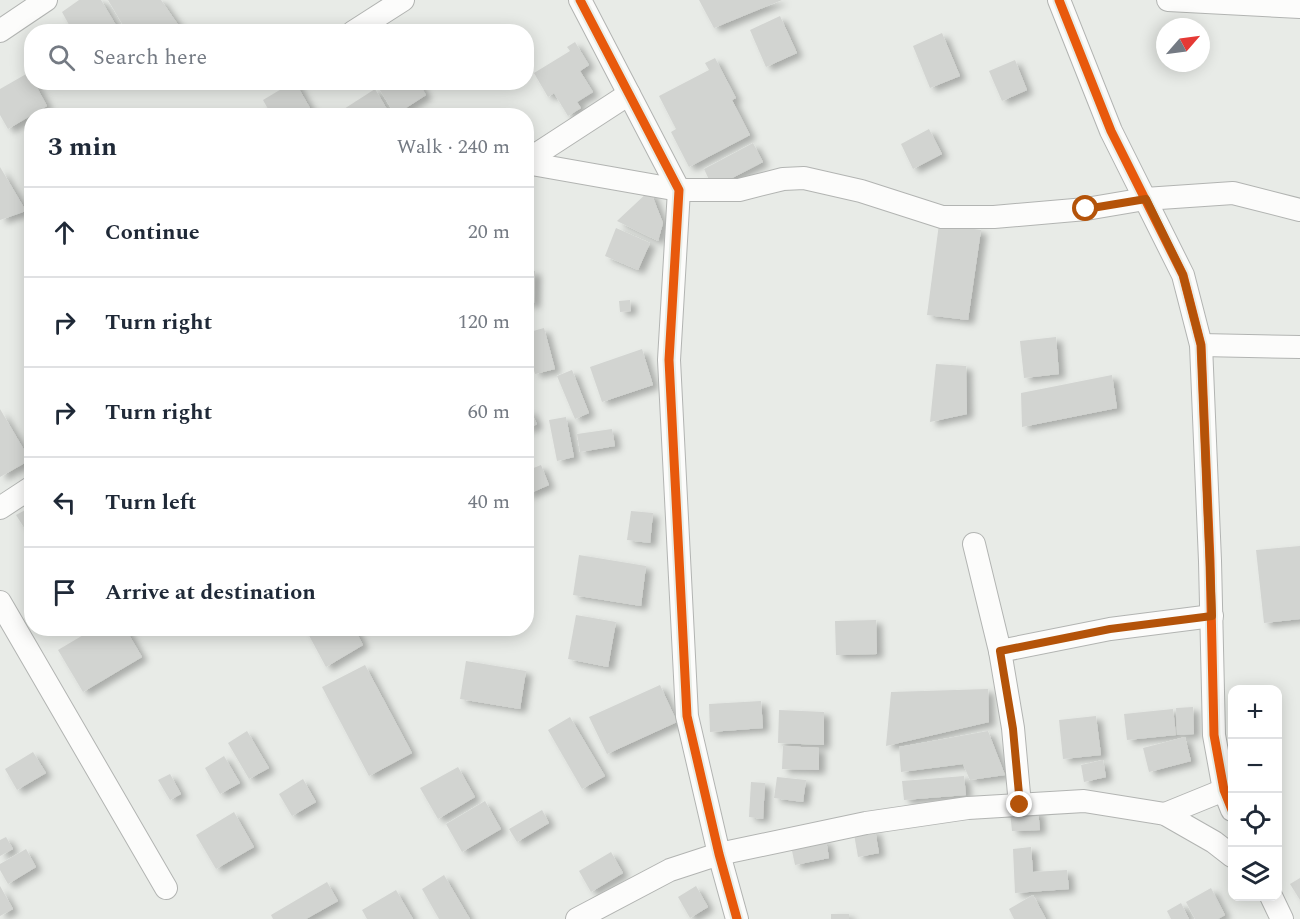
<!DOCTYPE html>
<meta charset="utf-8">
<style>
body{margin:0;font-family:Spectral,serif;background:#f6f6f7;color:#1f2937}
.controls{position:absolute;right:18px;bottom:18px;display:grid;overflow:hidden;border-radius:12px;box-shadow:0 3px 15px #0003}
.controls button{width:54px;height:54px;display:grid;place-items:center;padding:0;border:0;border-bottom:2px solid #e0e1e3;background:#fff;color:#1f2937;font:30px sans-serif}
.compass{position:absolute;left:1156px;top:18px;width:54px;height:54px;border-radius:50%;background:#fff;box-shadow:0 3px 15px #0003;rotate:62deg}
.stop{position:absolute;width:18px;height:18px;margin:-14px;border:4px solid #b45309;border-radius:50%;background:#fff}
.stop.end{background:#b45309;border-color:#fff;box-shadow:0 2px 6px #0008}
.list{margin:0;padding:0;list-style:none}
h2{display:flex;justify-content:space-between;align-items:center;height:78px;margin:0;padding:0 24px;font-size:26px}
h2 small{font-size:20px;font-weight:400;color:#747a83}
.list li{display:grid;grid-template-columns:39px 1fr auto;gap:18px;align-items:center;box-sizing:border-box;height:90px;padding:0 24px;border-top:2px solid #e0e1e3}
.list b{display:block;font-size:22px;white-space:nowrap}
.list em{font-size:20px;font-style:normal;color:#747a83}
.icon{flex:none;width:33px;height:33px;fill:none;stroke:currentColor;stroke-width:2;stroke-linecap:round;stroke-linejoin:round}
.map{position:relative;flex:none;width:1300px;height:919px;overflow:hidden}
.search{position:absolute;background:#fff;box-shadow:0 3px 15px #0003;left:24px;top:24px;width:510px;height:66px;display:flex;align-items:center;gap:15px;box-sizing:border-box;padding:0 21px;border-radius:24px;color:#747a83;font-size:22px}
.panel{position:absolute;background:#fff;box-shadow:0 3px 15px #0003;left:24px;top:108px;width:510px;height:528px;border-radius:24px}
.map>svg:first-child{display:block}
.building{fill:#d2d4d1;filter:url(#shadow)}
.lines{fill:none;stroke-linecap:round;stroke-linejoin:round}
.street-casing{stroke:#b2b4b2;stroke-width:24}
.street{stroke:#fcfcfb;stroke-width:22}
.cycleway-casing{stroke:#e7ece6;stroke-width:13}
.cycleway{stroke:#e8590c;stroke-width:9}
.route{stroke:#b45309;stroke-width:8}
</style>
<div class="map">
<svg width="1300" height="919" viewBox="0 0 1300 919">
<defs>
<filter id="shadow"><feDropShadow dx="6" dy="4" stdDeviation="3" flood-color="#0004"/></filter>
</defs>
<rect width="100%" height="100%" fill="#e8ebe7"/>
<g class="building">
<polygon points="79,0 101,0 120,32 73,32 62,12"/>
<polygon points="108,0 161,0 179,26 171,32 127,32"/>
<polygon points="699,0 782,0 714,28"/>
<polygon points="780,16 797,53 766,67 750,30"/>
<polygon points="942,33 960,76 930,88 913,46"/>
<polygon points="575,42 589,65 580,71 593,92 577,102 581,108 568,116 554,93 548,97 534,73 570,51 567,47"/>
<polygon points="715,58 736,98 732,100 750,135 689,167 671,132 676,129 659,96 709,70 705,63"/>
<polygon points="1015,60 1027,90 1002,101 989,71"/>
<polygon points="28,73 32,82 34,82 47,106 8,129 0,115 0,89"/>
<polygon points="293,82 295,82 314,115 272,116 263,100"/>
<polygon points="375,82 418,82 426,95 395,115"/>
<polygon points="375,89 391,116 333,116"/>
<polygon points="929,129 942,154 913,169 901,144"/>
<polygon points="753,143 763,162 713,188 704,169"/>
<polygon points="0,167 26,211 0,220"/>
<polygon points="650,190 663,223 658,241 617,221"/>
<polygon points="939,224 981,230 968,320 927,315"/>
<polygon points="616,228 650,243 638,270 605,256"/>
<polygon points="526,271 535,271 534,304 526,303"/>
<polygon points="630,300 631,311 620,312 619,301"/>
<polygon points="544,328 555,369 535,374 526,341 526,333"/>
<polygon points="1056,337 1059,374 1024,378 1020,341"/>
<polygon points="642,349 653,385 602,402 590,367"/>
<polygon points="936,364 966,366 967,414 930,422"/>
<polygon points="572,370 589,413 575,419 557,376"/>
<polygon points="1112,375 1117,408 1022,427 1021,393"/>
<polygon points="0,409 30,460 0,477"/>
<polygon points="529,409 537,424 526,430 526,411"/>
<polygon points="566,417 574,457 557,461 549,420"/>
<polygon points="612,429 615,446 580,452 577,434"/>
<polygon points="541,465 549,485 526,495 526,471"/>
<polygon points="29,508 32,513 32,530 27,532 16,515"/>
<polygon points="631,511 653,513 650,543 627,540"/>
<polygon points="1300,546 1300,619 1264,623 1256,550"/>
<polygon points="579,555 646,566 641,606 573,595"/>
<polygon points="576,615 616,622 608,667 568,659"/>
<polygon points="876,620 877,654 836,655 835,621"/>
<polygon points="95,628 125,628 142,657 83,692 58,650"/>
<polygon points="305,628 354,628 363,645 326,667"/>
<polygon points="466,661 526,671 520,709 460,699"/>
<polygon points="365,665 412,753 369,776 322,687"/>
<polygon points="660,685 677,722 607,754 589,717"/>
<polygon points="988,689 989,722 886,746 891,692"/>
<polygon points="761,701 763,728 710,732 709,704"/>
<polygon points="1193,707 1194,734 1177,735 1176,708"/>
<polygon points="1173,709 1176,735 1127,740 1124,714"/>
<polygon points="779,710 824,712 824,745 778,743"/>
<polygon points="1096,716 1101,755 1063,759 1059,720"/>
<polygon points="570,717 605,776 582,789 548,730"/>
<polygon points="247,731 269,768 249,779 228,743"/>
<polygon points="988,731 1005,775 970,780 963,764 901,772 899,747"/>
<polygon points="1185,737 1191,761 1149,772 1143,748"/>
<polygon points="783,746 819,748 819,770 782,769"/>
<polygon points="33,752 46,773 17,790 5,769"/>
<polygon points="224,756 240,783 220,794 205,768"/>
<polygon points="1103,760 1106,777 1084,782 1081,765"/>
<polygon points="458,767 475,797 438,819 420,788"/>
<polygon points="170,774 181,794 170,800 158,780"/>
<polygon points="964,776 966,795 904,800 902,781"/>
<polygon points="777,777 806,780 803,802 774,798"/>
<polygon points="303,779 316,802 292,816 279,794"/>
<polygon points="751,782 765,783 763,819 749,817"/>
<polygon points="485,801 501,829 462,852 446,824"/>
<polygon points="542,810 549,823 517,842 509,829"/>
<polygon points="1038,810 1040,830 1012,831 1010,812"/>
<polygon points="234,812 254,847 216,869 196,835"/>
<polygon points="875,830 879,853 858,857 854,834"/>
<polygon points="6,837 13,849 0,856 0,840"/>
<polygon points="826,840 829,858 795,865 791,846"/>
<polygon points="1031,847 1033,872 1067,870 1069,889 1015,893 1013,849"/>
<polygon points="26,849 36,867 8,884 0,870 0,864"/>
<polygon points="611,852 623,873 591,892 579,871"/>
<polygon points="444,875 470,919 439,919 422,889"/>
<polygon points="1300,878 1300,900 1290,884"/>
<polygon points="327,882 338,901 306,919 273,919 271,915"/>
<polygon points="0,886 13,909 0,916"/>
<polygon points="696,886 708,907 690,918 678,897"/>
<polygon points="1211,888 1225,915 1218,919 1195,919 1186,902"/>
<polygon points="396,890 413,919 367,919 362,910"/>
<polygon points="1033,895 1046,919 1014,919 1009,909"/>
<polygon points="1181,903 1189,919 1171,919 1167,911"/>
<rect x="831" y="914" width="18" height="5"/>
</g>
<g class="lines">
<defs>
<g id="street">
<polyline points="580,0 679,190 669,360 687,716 719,854 737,919"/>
<polyline points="1059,0 1111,131 1183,275 1201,345 1210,561 1214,735 1224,790 1232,810"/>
<polyline points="1168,0 1300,7"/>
<polyline points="0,31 46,0"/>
<polyline points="353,32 403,0"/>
<polyline points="526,161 629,94"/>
<polyline points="526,163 679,190 739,190 783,179 804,178 861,191 942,217 994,217 1086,209 1145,199 1233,193 1300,210"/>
<polyline points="1201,345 1300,347"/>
<polyline points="0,508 32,487"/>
<polyline points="974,544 1000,651 1013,728 1020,805"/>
<polyline points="0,602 166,888"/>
<polyline points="1000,651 1110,629 1212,616"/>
<polyline points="1165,814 1224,790"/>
<polyline points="1271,896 1282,919"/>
<polyline points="577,919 670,870 719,854 866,823 968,808 1084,801 1165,814 1214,842 1232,856"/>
</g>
</defs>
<use href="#street" class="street-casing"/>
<use href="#street" class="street"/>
<defs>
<g id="cycleway">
<polyline points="580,0 679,190 669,360 687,716 719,854 737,919"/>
<polyline points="1059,0 1111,131 1183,275 1201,345 1210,561 1214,735 1224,790 1232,810"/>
</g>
</defs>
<use href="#cycleway" class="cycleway-casing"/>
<use href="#cycleway" class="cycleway"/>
</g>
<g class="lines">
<polyline class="route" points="1020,805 1013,729 1000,651 1110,629 1212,616 1201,345 1183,275 1146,199 1086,209"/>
</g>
</svg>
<div class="controls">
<button>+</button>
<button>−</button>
<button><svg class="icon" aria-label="locate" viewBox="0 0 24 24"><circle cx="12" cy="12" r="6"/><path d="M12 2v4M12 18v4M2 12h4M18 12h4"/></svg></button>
<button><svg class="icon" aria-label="layers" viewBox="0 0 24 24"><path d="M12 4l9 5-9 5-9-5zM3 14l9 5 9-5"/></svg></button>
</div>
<svg class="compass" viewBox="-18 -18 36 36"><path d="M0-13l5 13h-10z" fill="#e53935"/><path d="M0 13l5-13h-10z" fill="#747a83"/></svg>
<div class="stop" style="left:1086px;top:209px"></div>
<div class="stop end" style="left:1020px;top:805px"></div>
<div class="search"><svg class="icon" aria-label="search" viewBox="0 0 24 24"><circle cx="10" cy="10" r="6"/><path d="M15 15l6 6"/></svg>Search here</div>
<section class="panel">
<h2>3 min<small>Walk · 240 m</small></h2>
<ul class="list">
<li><svg class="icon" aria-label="ahead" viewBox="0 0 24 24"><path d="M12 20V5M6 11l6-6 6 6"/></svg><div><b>Continue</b></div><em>20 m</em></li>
<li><svg class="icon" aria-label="right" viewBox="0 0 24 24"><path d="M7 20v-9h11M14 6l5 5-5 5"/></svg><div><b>Turn right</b></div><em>120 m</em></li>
<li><svg class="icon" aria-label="right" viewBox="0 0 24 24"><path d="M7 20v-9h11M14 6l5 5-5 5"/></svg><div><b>Turn right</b></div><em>60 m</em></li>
<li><svg class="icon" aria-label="left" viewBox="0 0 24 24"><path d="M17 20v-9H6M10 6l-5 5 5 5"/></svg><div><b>Turn left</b></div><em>40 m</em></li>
<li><svg class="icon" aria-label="arrive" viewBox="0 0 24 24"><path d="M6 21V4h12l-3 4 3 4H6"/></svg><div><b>Arrive at destination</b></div></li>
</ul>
</section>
</div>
